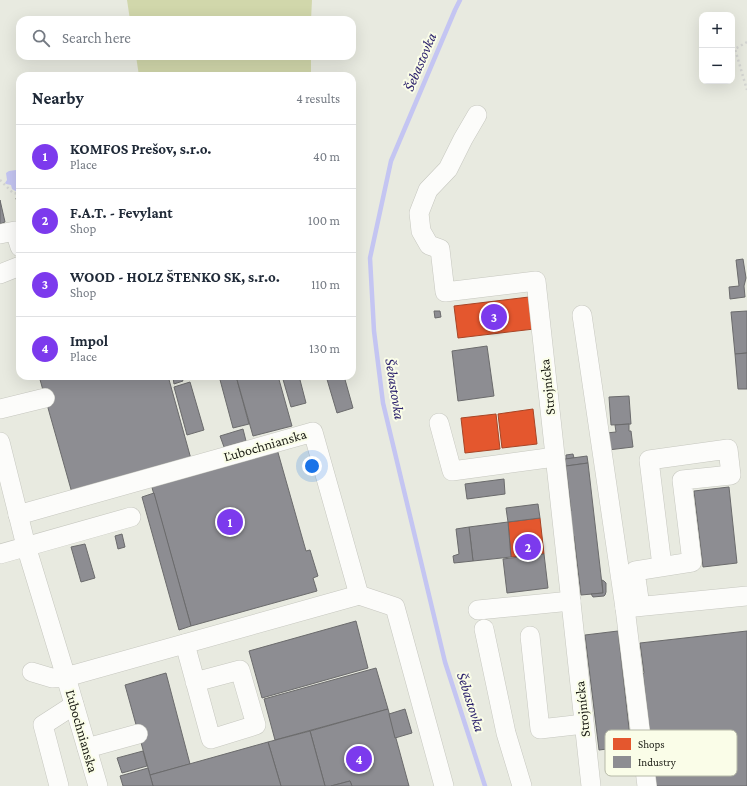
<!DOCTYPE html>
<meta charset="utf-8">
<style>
body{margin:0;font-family:"Crimson Pro",serif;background:#f6f6f7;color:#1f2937}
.controls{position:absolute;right:12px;top:12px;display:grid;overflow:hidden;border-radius:8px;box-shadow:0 4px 16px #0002}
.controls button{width:36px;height:36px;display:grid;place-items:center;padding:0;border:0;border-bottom:1px solid #e0e1e3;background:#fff;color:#1f2937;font:20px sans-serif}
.you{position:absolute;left:312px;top:466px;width:14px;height:14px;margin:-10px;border:3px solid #fff;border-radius:50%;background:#1a73e8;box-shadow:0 0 0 6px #1a73e833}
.badge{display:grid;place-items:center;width:26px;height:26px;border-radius:50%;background:#7c3aed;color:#fff;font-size:13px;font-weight:700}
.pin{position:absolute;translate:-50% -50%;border:2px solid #fff;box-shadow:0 1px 4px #0006}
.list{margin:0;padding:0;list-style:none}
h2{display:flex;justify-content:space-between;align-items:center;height:52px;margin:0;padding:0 16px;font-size:17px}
h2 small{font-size:13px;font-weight:400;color:#747a83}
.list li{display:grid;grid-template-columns:26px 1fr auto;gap:12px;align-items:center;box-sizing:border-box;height:64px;padding:0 16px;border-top:1px solid #e0e1e3}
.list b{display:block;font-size:15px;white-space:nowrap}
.list p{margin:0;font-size:13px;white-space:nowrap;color:#747a83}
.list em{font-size:13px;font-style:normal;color:#747a83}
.icon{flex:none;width:22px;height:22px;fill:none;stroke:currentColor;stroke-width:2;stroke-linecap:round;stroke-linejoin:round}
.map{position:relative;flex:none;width:747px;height:786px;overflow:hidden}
.search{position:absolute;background:#fff;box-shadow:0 4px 16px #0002;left:16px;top:16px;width:340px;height:44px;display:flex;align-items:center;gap:10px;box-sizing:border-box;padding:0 14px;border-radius:12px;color:#747a83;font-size:15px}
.panel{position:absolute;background:#fff;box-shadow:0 4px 16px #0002;left:16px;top:72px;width:340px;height:308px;border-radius:12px}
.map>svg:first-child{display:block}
.green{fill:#d1d7ab}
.water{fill:#c4c5f2}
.shops{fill:#e4572e;stroke:#a84526}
.industry{fill:#8d8d92;stroke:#6b6b6c}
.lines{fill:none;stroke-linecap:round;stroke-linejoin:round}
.stream{stroke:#c4c5f2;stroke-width:4.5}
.minor-casing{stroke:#c6c7bf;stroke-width:20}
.path{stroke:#d4d5d2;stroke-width:2.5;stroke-dasharray:2 3;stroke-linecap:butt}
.minor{stroke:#fcfcfa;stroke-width:19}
.labels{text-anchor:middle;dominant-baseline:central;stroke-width:4;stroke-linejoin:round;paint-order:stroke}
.street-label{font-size:14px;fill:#1b1c14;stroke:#fafde8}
.water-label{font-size:15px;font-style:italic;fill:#2b216c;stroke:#fafde8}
.key{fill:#fafde8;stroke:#b7baa8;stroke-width:1}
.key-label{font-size:11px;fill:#1b1c14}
</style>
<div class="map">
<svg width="747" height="786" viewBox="0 0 747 786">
<rect width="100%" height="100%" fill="#e8eae0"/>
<g class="green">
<polygon points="127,0 312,0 311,20 130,20"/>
<polygon points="136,56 311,56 311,76 139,76"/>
</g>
<polygon class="water" points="16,170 20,171 20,192 19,193 12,189 11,185 6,184 5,183 7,180 6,173 9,171"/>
<g class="shops">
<polygon points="529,297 534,329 458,338 454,306"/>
<polygon points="533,409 537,444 502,448 498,414"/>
<polygon points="496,414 500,449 465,453 461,418"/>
<polygon points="540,518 544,554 511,557 508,522"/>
</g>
<g class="industry">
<polygon points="20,197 20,214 16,198"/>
<polygon points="0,200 5,222 0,224"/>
<polygon points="743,259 746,278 744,286 745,297 730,299 729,287 739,286 736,260"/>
<polygon points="434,311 440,311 441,317 435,318"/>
<polygon points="747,311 747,353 735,354 731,312"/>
<polygon points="487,346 494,396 458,401 452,351"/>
<polygon points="747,353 747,389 738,389 735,354"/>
<polygon points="39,376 168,376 191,459 72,493"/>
<polygon points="181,376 183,381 174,384 173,378"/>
<polygon points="219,376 236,376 249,424 233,428"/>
<polygon points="236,376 278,376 292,426 253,436"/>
<polygon points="282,376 299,376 306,403 291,407"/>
<polygon points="326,376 344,376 353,408 337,413"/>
<polygon points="190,382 204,430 187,435 174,387"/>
<polygon points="629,396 631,424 611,425 609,397"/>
<polygon points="629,424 629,431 631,431 633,447 608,450 606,433 616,432 615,425"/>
<polygon points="243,429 246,441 224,447 220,436"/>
<polygon points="277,449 306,551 310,550 318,576 313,578 317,591 191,626 151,484"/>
<polygon points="573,454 574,458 566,459 566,455"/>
<polygon points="587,456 588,463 566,466 565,459"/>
<polygon points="588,463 603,593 581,595 574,536 571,536 569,511 571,511 566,466"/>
<polygon points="504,479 505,494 467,499 465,484"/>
<polygon points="729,487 737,563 703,567 694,491"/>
<polygon points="154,493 191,626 179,630 142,497"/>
<polygon points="538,504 540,518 508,522 506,508"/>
<polygon points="508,522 511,557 473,561 469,527"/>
<polygon points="469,527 473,561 454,563 453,556 459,554 456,529"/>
<polygon points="122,534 125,547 118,549 115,536"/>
<polygon points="85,544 95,578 81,582 71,547"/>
<polygon points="544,554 548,588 507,593 503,559"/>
<polygon points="602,580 604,581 606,583 606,592 605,595 604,596 593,597 591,594 603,593"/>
<polygon points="356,621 368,668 262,698 249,651"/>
<polygon points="618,631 631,746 599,750 585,635"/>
<polygon points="747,631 747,786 656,786 643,674 644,673 640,643"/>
<polygon points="376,668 388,709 275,740 264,699"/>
<polygon points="166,673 190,764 150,775 125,685"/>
<polygon points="388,709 409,786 352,786 350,781 331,786 325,786 310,731"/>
<polygon points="405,709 412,733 395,738 389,714"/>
<polygon points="310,731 325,786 281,786 268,742"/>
<polygon points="268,742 281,786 153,786 150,775"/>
<polygon points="143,751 147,766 122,773 117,758"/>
<polygon points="148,768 153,786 123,786 120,776"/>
<polygon points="350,781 352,786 331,786"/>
</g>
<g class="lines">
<polyline class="stream" points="460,0 455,10 391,161 370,258 374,331 383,403 445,662 485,786"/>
<defs>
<g id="minor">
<polyline points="477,115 463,139 448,169 428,190 419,213 421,231 429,245 440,249 445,292 536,281 591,786"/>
<polyline points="0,234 15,231 20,247"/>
<polyline points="0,274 20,266"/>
<polyline points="582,315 625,608 747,596"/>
<polyline points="0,409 45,398"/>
<polyline points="439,423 452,471 555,457"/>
<polyline points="0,442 26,546 66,677 359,595"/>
<polyline points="18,515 313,432 359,595"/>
<polyline points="0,554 131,517"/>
<polyline points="359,595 395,607 444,786"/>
<polyline points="640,606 635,571 692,562 682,480 731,475 728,449 649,460 662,566"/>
<polyline points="625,608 647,786"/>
<polyline points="478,610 571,601"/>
<polyline points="484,629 506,733 522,786"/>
<polyline points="530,636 540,729 584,724"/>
<polyline points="185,644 211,739 256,725 240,670 195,682"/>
<polyline points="32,672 52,678 66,677 98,786"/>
<polyline points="87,748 138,734"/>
<polyline points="59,786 43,725 74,705"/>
</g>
</defs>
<use href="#minor" class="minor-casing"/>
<g class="path">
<polyline points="747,42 735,49 747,90"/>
<polyline points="0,180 13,193 20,194"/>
</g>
<use href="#minor" class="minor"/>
</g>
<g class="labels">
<g class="street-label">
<text transform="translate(547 387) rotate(-96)">Strojnícka</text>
<text transform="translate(265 445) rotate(-16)">Ľubochnianska</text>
<text transform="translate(582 709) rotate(-96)">Strojnícka</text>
<text transform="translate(82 731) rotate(74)">Ľubochnianska</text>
</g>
<g class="water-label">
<text transform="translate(420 62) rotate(-67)">Šebastovka</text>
<text transform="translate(395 389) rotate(81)">Šebastovka</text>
<text transform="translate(471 702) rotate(72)">Šebastovka</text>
</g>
</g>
<rect x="605" y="730" width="132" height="46" rx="6" class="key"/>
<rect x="613" y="738" width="18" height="12" fill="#e4572e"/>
<rect x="613" y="756" width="18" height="12" fill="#8d8d92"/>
<g class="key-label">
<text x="638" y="748">Shops</text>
<text x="638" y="766">Industry</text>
</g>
</svg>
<div class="controls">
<button>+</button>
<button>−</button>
</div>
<div class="you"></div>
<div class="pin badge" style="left:230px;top:522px">1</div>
<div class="pin badge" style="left:528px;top:547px">2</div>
<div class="pin badge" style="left:494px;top:317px">3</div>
<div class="pin badge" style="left:359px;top:759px">4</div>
<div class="search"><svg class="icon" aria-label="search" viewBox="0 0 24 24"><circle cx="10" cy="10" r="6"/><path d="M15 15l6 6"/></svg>Search here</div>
<section class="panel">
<h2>Nearby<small>4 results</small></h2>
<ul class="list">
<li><span class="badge">1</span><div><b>KOMFOS Prešov, s.r.o.</b><p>Place</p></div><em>40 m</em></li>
<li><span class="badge">2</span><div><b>F.A.T. - Fevylant</b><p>Shop</p></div><em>100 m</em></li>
<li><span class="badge">3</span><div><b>WOOD - HOLZ ŠTENKO SK, s.r.o.</b><p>Shop</p></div><em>110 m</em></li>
<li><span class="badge">4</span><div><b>Impol</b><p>Place</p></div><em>130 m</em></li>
</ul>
</section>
</div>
